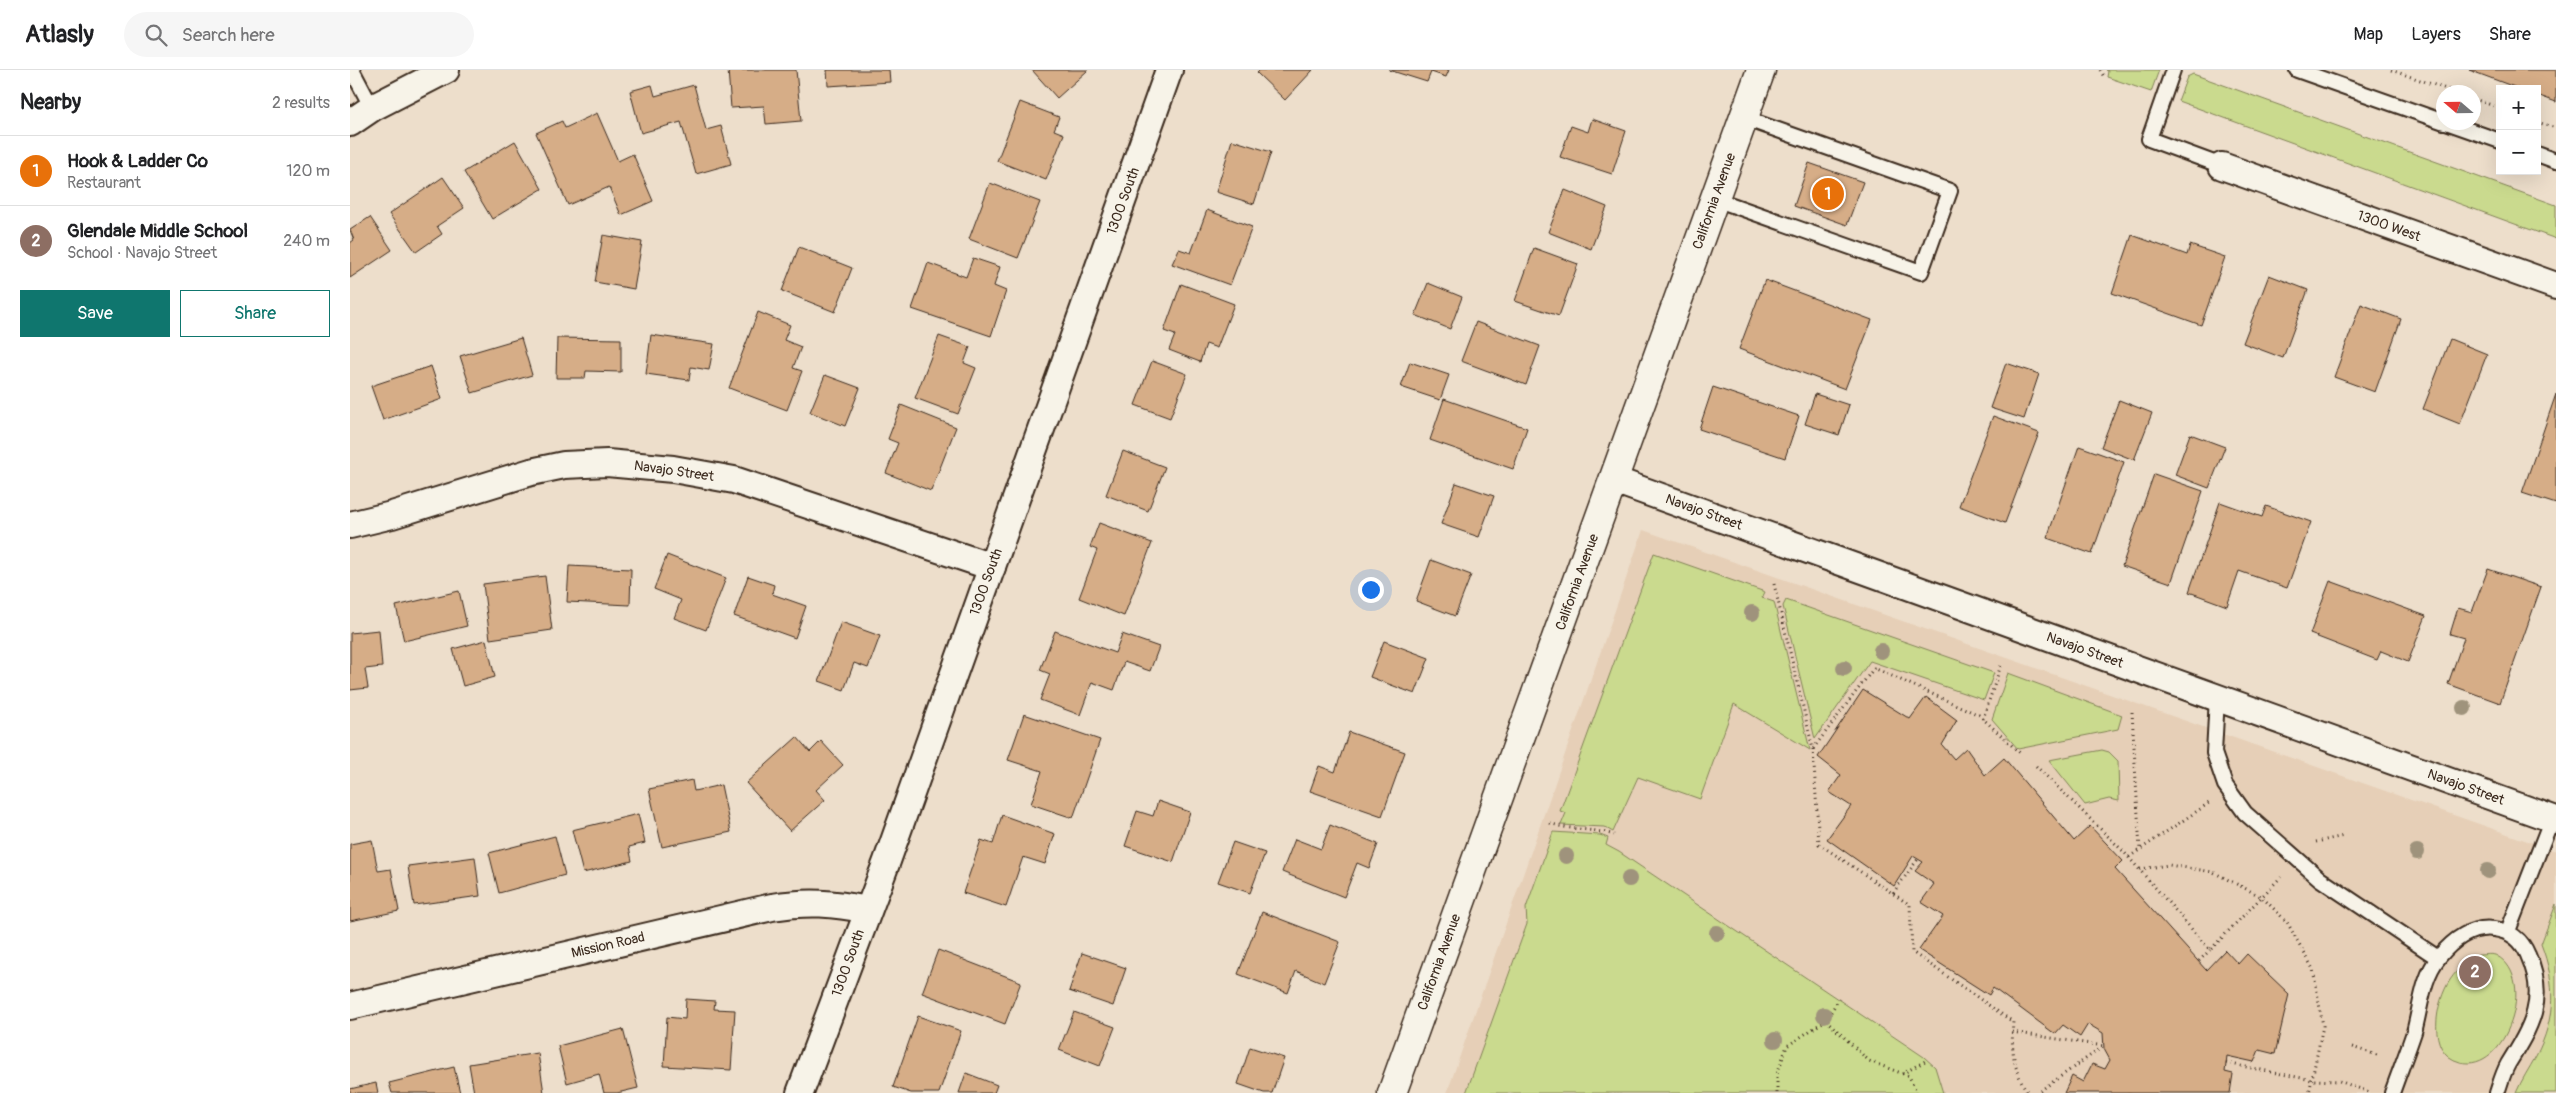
<!DOCTYPE html>
<meta charset="utf-8">
<style>
body{margin:0;font-family:Pangolin,sans-serif;background:#f6f6f6;color:#202124}
.controls{position:absolute;right:15px;top:15px;display:grid;overflow:hidden;border-radius:0px;box-shadow:0 5px 20px #0002}
.controls button{width:45px;height:45px;display:grid;place-items:center;padding:0;border:0;border-bottom:1px solid #e0e0e0;background:#fff;color:#202124;font:25px sans-serif}
.compass{position:absolute;left:2086px;top:15px;width:45px;height:45px;border-radius:50%;background:#fff;box-shadow:0 5px 20px #0002;rotate:290deg}
.you{position:absolute;left:1020px;top:519px;width:18px;height:18px;margin:-12px;border:4px solid #fff;border-radius:50%;background:#1a73e8;box-shadow:0 0 0 8px #1a73e833}
.badge{display:grid;place-items:center;width:32px;height:32px;border-radius:50%;background:#0f766e;color:#fff;font-size:16px;font-weight:700}
.pin{position:absolute;translate:-50% -50%;border:2px solid #fff;box-shadow:0 1px 5px #0006}
.list{margin:0;padding:0;list-style:none}
h2{display:flex;justify-content:space-between;align-items:center;height:65px;margin:0;padding:0 20px;font-size:21px}
h2 small{font-size:16px;font-weight:400;color:#757577}
.list li{display:grid;grid-template-columns:32px 1fr auto;gap:15px;align-items:center;box-sizing:border-box;height:70px;padding:0 20px;border-top:1px solid #e0e0e0}
.list b{display:block;font-size:19px;white-space:nowrap}
.list p{margin:0;font-size:16px;white-space:nowrap;color:#757577}
.list em{font-size:16px;font-style:normal;color:#757577}
.actions{display:flex;gap:10px;padding:15px 20px}
.actions a{flex:1;padding:11px 0;border:1px solid #0f766e;border-radius:0px;text-align:center;font-size:18px;color:#0f766e}
.actions .main{background:#0f766e;color:#fff}
.icon{flex:none;width:28px;height:28px;fill:none;stroke:currentColor;stroke-width:2;stroke-linecap:round;stroke-linejoin:round}
.map{position:relative;flex:none;width:2206px;height:1023px;overflow:hidden}
header{display:flex;align-items:center;gap:30px;box-sizing:border-box;height:70px;padding:0 25px;background:#fff;border-bottom:1px solid #e0e0e0}
header strong{font-size:24px}
nav{display:flex;gap:28px;margin-inline-start:auto;font-size:18px}
.search{width:350px;height:45px;background:#f6f6f6;display:flex;align-items:center;gap:12px;box-sizing:border-box;padding:0 18px;border-radius:28px;color:#757577;font-size:19px}
main{display:flex}
aside{flex:1;background:#fff}
.map>svg:first-child{display:block}
.built{fill:#e6cfb7}
.green{fill:#cada8e;stroke:#828256}
.building{fill:#d6ad87;stroke:#3b2a1e}
.lines{fill:none;stroke-linecap:round;stroke-linejoin:round}
.service-casing{stroke:#3b2a1e;stroke-width:18}
.minor-casing{stroke:#3b2a1e;stroke-width:30}
.secondary-casing{stroke:#3b2a1e;stroke-width:31}
.path{stroke:#3b2a1e;stroke-width:3;stroke-dasharray:1 4;stroke-linecap:butt}
.service{stroke:#f7f3e8;stroke-width:14}
.minor{stroke:#f7f3e8;stroke-width:26}
.secondary{stroke:#f7f3e8;stroke-width:28}
.tree{fill:#9f937b}
.labels{text-anchor:middle;dominant-baseline:central;stroke-width:4.5;stroke-linejoin:round;paint-order:stroke}
.street-label{font-size:14px;fill:#3b2a1e;stroke:#f7f3e8}
</style>
<header>
<strong>Atlasly</strong>
<div class="search"><svg class="icon" aria-label="search" viewBox="0 0 24 24"><circle cx="10" cy="10" r="6"/><path d="M15 15l6 6"/></svg>Search here</div>
<nav><a>Map</a><a>Layers</a><a>Share</a></nav>
</header>
<main>
<aside>
<h2>Nearby<small>2 results</small></h2>
<ul class="list">
<li><span class="badge" style="background:#e8710a">1</span><div><b>Hook &amp; Ladder Co</b><p>Restaurant</p></div><em>120 m</em></li>
<li><span class="badge" style="background:#8d6e63">2</span><div><b>Glendale Middle School</b><p>School · Navajo Street</p></div><em>240 m</em></li>
</ul>
<div class="actions"><a class="main">Save</a><a>Share</a></div>
</aside>
<div class="map">
<svg width="2206" height="1023" viewBox="0 0 2206 1023">
<rect width="100%" height="100%" fill="#eddecb"/>
<filter id="ink" filterUnits="userSpaceOnUse"><feTurbulence type="fractalNoise" baseFrequency=".02" numOctaves="2"/><feDisplacementMap in="SourceGraphic" scale="10" xChannelSelector="R" yChannelSelector="G"/><feConvolveMatrix kernelMatrix="1 2 1 2 8 2 1 2 1" color-interpolation-filters="sRGB"/></filter>
<g filter="url(#ink)">
<polygon class="built" points="1293,460 2206,781 2206,1023 1097,1023"/>
<g class="green">
<polygon points="1756,0 1809,0 1801,22 1757,7 1758,1"/>
<polygon points="1843,4 2206,135 2206,169 1828,31 1837,7"/>
<polygon points="1304,483 1415,522 1412,528 1424,532 1460,680 1384,634 1350,729 1288,707 1263,762 1254,757 1211,755 1216,743 1210,741"/>
<polygon points="1436,530 1644,603 1634,630 1520,591 1465,669 1433,536"/>
<polygon points="1658,603 1772,645 1768,659 1668,679 1642,649"/>
<polygon points="1752,680 1759,682 1768,691 1769,731 1759,729 1735,735 1699,690"/>
<polygon points="1203,762 1250,765 1258,768 1256,775 1269,782 1574,987 1585,997 1593,1023 1116,1023 1177,854 1176,838"/>
<path d="M 2206,834 L 2206,1023 L 2166,1023 C 2172,1009 2179,999 2186,986 C 2206,948 2206,913 2191,874 Z"/>
<path d="M 2129,885 C 2134,885 2143,883 2147,886 C 2188,908 2156,1004 2110,992 C 2075,983 2086,931 2100,910 C 2108,898 2117,891 2129,885 Z"/>
</g>
<g class="building">
<polygon points="378,0 446,0 451,51 416,54 414,36 381,38"/>
<polygon points="477,0 539,0 540,12 478,16"/>
<polygon points="682,0 737,0 737,1 707,28"/>
<polygon points="910,0 963,0 935,30 907,3"/>
<polygon points="1039,0 1099,0 1096,7 1081,2 1077,12"/>
<polygon points="2119,0 2206,0 2206,32 2187,25 2187,19 2170,19"/>
<polygon points="302,15 305,26 344,15 356,60 371,56 381,94 346,104 331,52 291,63 280,21"/>
<polygon points="670,32 709,47 704,60 714,64 696,110 647,91"/>
<polygon points="247,43 268,91 283,84 303,131 271,145 259,117 218,135 186,63 212,51 215,58"/>
<polygon points="1242,49 1276,61 1262,104 1210,87 1221,56 1238,62"/>
<polygon points="882,70 921,82 904,134 866,122"/>
<polygon points="165,71 192,119 142,149 114,102"/>
<polygon points="1459,93 1513,112 1497,155 1444,136"/>
<polygon points="93,107 114,138 87,156 92,164 66,182 39,144"/>
<polygon points="640,113 690,132 668,188 619,169"/>
<polygon points="1215,120 1257,137 1241,179 1198,162"/>
<polygon points="857,140 902,157 880,215 822,194 829,179 841,183"/>
<polygon points="20,147 42,180 0,208 0,173 4,170 0,160"/>
<polygon points="253,165 292,172 284,219 245,212"/>
<polygon points="1782,165 1837,185 1840,175 1875,187 1851,255 1762,223"/>
<polygon points="449,177 502,198 485,242 432,221"/>
<polygon points="1184,178 1228,194 1209,246 1165,231"/>
<polygon points="623,188 650,197 644,216 656,221 641,266 562,239 578,193 616,207"/>
<polygon points="1919,205 1958,220 1933,288 1893,273"/>
<polygon points="1415,210 1522,250 1495,319 1389,279"/>
<polygon points="1078,213 1112,227 1100,259 1065,245"/>
<polygon points="831,214 884,234 867,278 856,274 850,292 819,280 825,265 814,261"/>
<polygon points="2011,234 2051,249 2025,322 1984,307"/>
<polygon points="408,242 440,255 434,270 451,277 443,298 452,301 437,340 379,318"/>
<polygon points="1126,252 1190,276 1176,315 1111,291"/>
<polygon points="301,265 364,274 359,300 341,297 339,310 296,304"/>
<polygon points="589,266 620,277 614,293 626,298 608,344 565,328"/>
<polygon points="171,268 182,305 122,323 110,286"/>
<polygon points="207,268 271,269 271,302 236,301 235,308 206,308"/>
<polygon points="2100,269 2137,284 2110,354 2073,339"/>
<polygon points="802,291 837,304 820,348 785,335"/>
<polygon points="1060,292 1099,305 1090,330 1051,317"/>
<polygon points="1656,293 1689,304 1674,349 1640,338"/>
<polygon points="81,296 92,329 33,350 21,316"/>
<polygon points="475,305 510,318 495,356 460,342"/>
<polygon points="1363,317 1449,346 1435,388 1349,359"/>
<polygon points="1465,324 1499,335 1489,365 1455,354"/>
<polygon points="2206,324 2206,434 2172,423"/>
<polygon points="1094,329 1177,358 1163,399 1080,370"/>
<polygon points="1769,330 1802,343 1784,390 1751,377"/>
<polygon points="551,335 606,357 581,421 536,403 548,373 538,369"/>
<polygon points="1643,346 1689,363 1655,453 1609,436"/>
<polygon points="1840,364 1875,377 1859,418 1825,405"/>
<polygon points="1729,376 1774,392 1742,484 1697,468"/>
<polygon points="773,381 815,397 798,441 756,425"/>
<polygon points="1804,404 1853,421 1821,513 1772,496"/>
<polygon points="1106,413 1144,426 1129,467 1091,454"/>
<polygon points="1870,432 1912,447 1916,436 1961,452 1937,518 1889,501 1877,536 1839,522"/>
<polygon points="749,453 802,473 774,546 729,528 747,480 740,477"/>
<polygon points="317,485 376,508 356,560 324,548 331,530 304,519"/>
<polygon points="1081,490 1121,505 1105,546 1066,531"/>
<polygon points="219,496 281,499 280,535 217,532"/>
<polygon points="2138,499 2191,517 2150,633 2098,614 2114,568 2100,564 2108,538 2122,542"/>
<polygon points="195,506 202,560 140,569 133,514"/>
<polygon points="398,506 424,515 422,524 456,536 445,568 384,546"/>
<polygon points="1980,511 2076,546 2058,592 2031,581 2027,590 1960,564"/>
<polygon points="109,521 117,556 54,571 46,536"/>
<polygon points="491,552 530,566 518,598 504,593 494,620 469,611"/>
<polygon points="29,560 32,597 15,599 18,618 0,620 0,563"/>
<polygon points="705,561 765,583 772,564 809,577 800,601 774,592 764,620 742,612 730,645 690,630 700,604 690,600"/>
<polygon points="136,570 145,607 113,616 103,579"/>
<polygon points="1034,571 1079,588 1065,624 1020,607"/>
<polygon points="1513,620 1560,649 1576,627 1607,650 1592,675 1604,689 1616,678 1635,705 1654,688 1724,771 1740,756 1773,791 1765,799 1856,900 1875,880 1888,894 1897,884 1939,924 1925,984 1909,980 1904,992 1877,986 1875,1002 1883,1004 1880,1023 1714,1023 1722,1006 1733,1012 1742,994 1755,999 1760,990 1754,979 1753,963 1738,954 1730,967 1713,955 1705,964 1643,918 1639,925 1569,880 1593,846 1571,832 1584,814 1565,801 1573,792 1563,786 1544,816 1477,769 1501,736 1479,722 1491,705 1468,687"/>
<polygon points="674,644 750,670 723,748 681,734 692,701 658,690"/>
<polygon points="999,662 1055,682 1032,746 960,721 969,696 985,702"/>
<polygon points="447,667 460,682 471,671 493,695 466,720 475,730 440,761 396,713"/>
<polygon points="342,710 344,721 371,715 381,762 312,777 299,719"/>
<polygon points="808,731 840,742 823,792 775,776 787,741 803,746"/>
<polygon points="288,744 295,773 279,777 282,791 233,803 222,760"/>
<polygon points="652,745 705,764 695,794 673,787 656,837 613,823 631,770 643,774"/>
<polygon points="980,755 1028,774 1019,798 1007,793 994,827 932,802 945,769 971,779"/>
<polygon points="205,766 215,805 149,823 139,783"/>
<polygon points="22,770 28,801 41,799 49,841 0,851 0,774"/>
<polygon points="883,772 915,783 900,823 868,812"/>
<polygon points="125,787 130,826 64,835 58,796"/>
<polygon points="912,842 990,872 974,913 946,901 938,923 888,904"/>
<polygon points="588,880 671,912 655,954 572,923"/>
<polygon points="732,883 776,898 763,936 719,921"/>
<polygon points="336,929 365,931 364,939 385,940 381,1000 314,996 317,947 335,949"/>
<polygon points="724,942 765,957 750,996 709,980"/>
<polygon points="568,946 611,961 589,1023 561,1023 543,1017"/>
<polygon points="273,959 288,1018 267,1023 254,1023 249,1004 217,1013 208,976"/>
<polygon points="900,977 934,988 922,1023 914,1023 888,1014"/>
<polygon points="188,983 194,1023 124,1023 119,994"/>
<polygon points="104,997 110,1023 42,1023 39,1013"/>
<polygon points="616,1003 647,1015 644,1023 609,1023"/>
<polygon points="26,1013 28,1023 0,1023 0,1019"/>
</g>
<g class="lines">
<defs>
<g id="service">
<polyline points="2,0 22,38"/>
<polyline points="1823,0 1799,69 1872,96"/>
<polyline points="1947,0 2094,52"/>
<polyline points="2096,52 2150,71"/>
<polyline points="2187,84 2206,91"/>
<polyline points="1365,129 1571,202 1600,121 1394,48"/>
<polyline points="1867,627 1864,683 1875,715 1895,743 1970,809 2088,888"/>
<polyline points="2158,861 2202,748"/>
<path d="M 2042,1023 C 2049,1003 2057,983 2064,962 C 2071,937 2072,908 2089,887 C 2103,870 2122,856 2144,859 C 2160,861 2172,870 2178,885 C 2198,929 2181,957 2158,994 C 2153,1003 2150,1014 2147,1023"/>
</g>
<g id="minor">
<polyline points="0,53 22,38 96,0"/>
<polyline points="1872,96 2206,216"/>
<polyline points="1264,410 2206,750"/>
<polyline points="0,455 42,445 181,402 214,395 257,393 323,399 384,410 642,497"/>
<path d="M 0,936 L 422,837 C 458,831 483,833 518,840"/>
<polyline points="450,1023 537,791 819,0"/>
</g>
<polyline id="secondary" points="1042,1023 1411,0"/>
</defs>
<use href="#service" class="service-casing"/>
<use href="#minor" class="minor-casing"/>
<use href="#secondary" class="secondary-casing"/>
<g class="path">
<polyline points="1750,0 1754,7"/>
<polyline points="2041,0 2105,22"/>
<polyline points="2124,29 2150,38"/>
<polyline points="2187,52 2206,58"/>
<polyline points="1424,514 1463,679 1524,598 1629,645 1671,684"/>
<polyline points="1782,642 1790,780"/>
<polyline points="1633,649 1651,595"/>
<path d="M 1463,679 L 1469,774 L 1560,835 L 1562,882 L 1663,952 C 1661,979 1663,1000 1678,1023"/>
<polyline points="1686,696 1774,782 1860,880 1931,807"/>
<path d="M 1200,753 C 1221,761 1243,758 1264,765"/>
<polyline points="1966,772 1994,766"/>
<polyline points="1779,787 1859,733"/>
<polyline points="1790,799 1819,795 1863,802 1912,827 1937,852 1963,899 1973,956 1959,1023"/>
<polyline points="1543,823 1568,789"/>
<polyline points="1849,891 1860,880"/>
<polyline points="1476,950 1519,991 1559,1006 1567,1023"/>
<polyline points="1662,962 1754,976 1687,1023"/>
<polyline points="2002,977 2030,986"/>
<polyline points="1876,993 1962,1010 1989,1011 2019,1022"/>
<polyline points="1552,1004 1577,990"/>
<polyline points="1427,1023 1427,1004 1437,976 1476,950 1489,929"/>
</g>
<use href="#service" class="service"/>
<use href="#minor" class="minor"/>
<use href="#secondary" class="secondary"/>
</g>
<g class="tree">
<circle cx="1402" cy="543" r="8"/>
<circle cx="1531" cy="581" r="8"/>
<circle cx="1494" cy="598" r="8"/>
<circle cx="2114" cy="638" r="8"/>
<circle cx="2067" cy="782" r="8"/>
<circle cx="1216" cy="786" r="8"/>
<circle cx="2138" cy="801" r="8"/>
<circle cx="1279" cy="809" r="8"/>
<circle cx="1367" cy="863" r="8"/>
<circle cx="1474" cy="945" r="8"/>
<circle cx="1425" cy="970" r="8"/>
</g>
</g>
<g class="labels">
<g class="street-label">
<text transform="translate(773 131) rotate(-70)">1300 South</text>
<text transform="translate(1364 131) rotate(-70)">California Avenue</text>
<text transform="translate(2039 156) rotate(20)">1300 West</text>
<text transform="translate(324 401) rotate(8)">Navajo Street</text>
<text transform="translate(1354 442) rotate(20)">Navajo Street</text>
<text transform="translate(636 512) rotate(-70)">1300 South</text>
<text transform="translate(1227 512) rotate(-70)">California Avenue</text>
<text transform="translate(1735 580) rotate(20)">Navajo Street</text>
<text transform="translate(2116 717) rotate(20)">Navajo Street</text>
<text transform="translate(258 875) rotate(-13)">Mission Road</text>
<text transform="translate(1089 892) rotate(-70)">California Avenue</text>
<text transform="translate(498 893) rotate(-70)">1300 South</text>
</g>
</g>
</svg>
<div class="controls">
<button>+</button>
<button>−</button>
</div>
<svg class="compass" viewBox="-18 -18 36 36"><path d="M0-13l5 13h-10z" fill="#e53935"/><path d="M0 13l5-13h-10z" fill="#757577"/></svg>
<div class="you"></div>
<div class="pin badge" style="left:1478px;top:124px;background:#e8710a">1</div>
<div class="pin badge" style="left:2125px;top:902px;background:#8d6e63">2</div>
</div>
</main>
